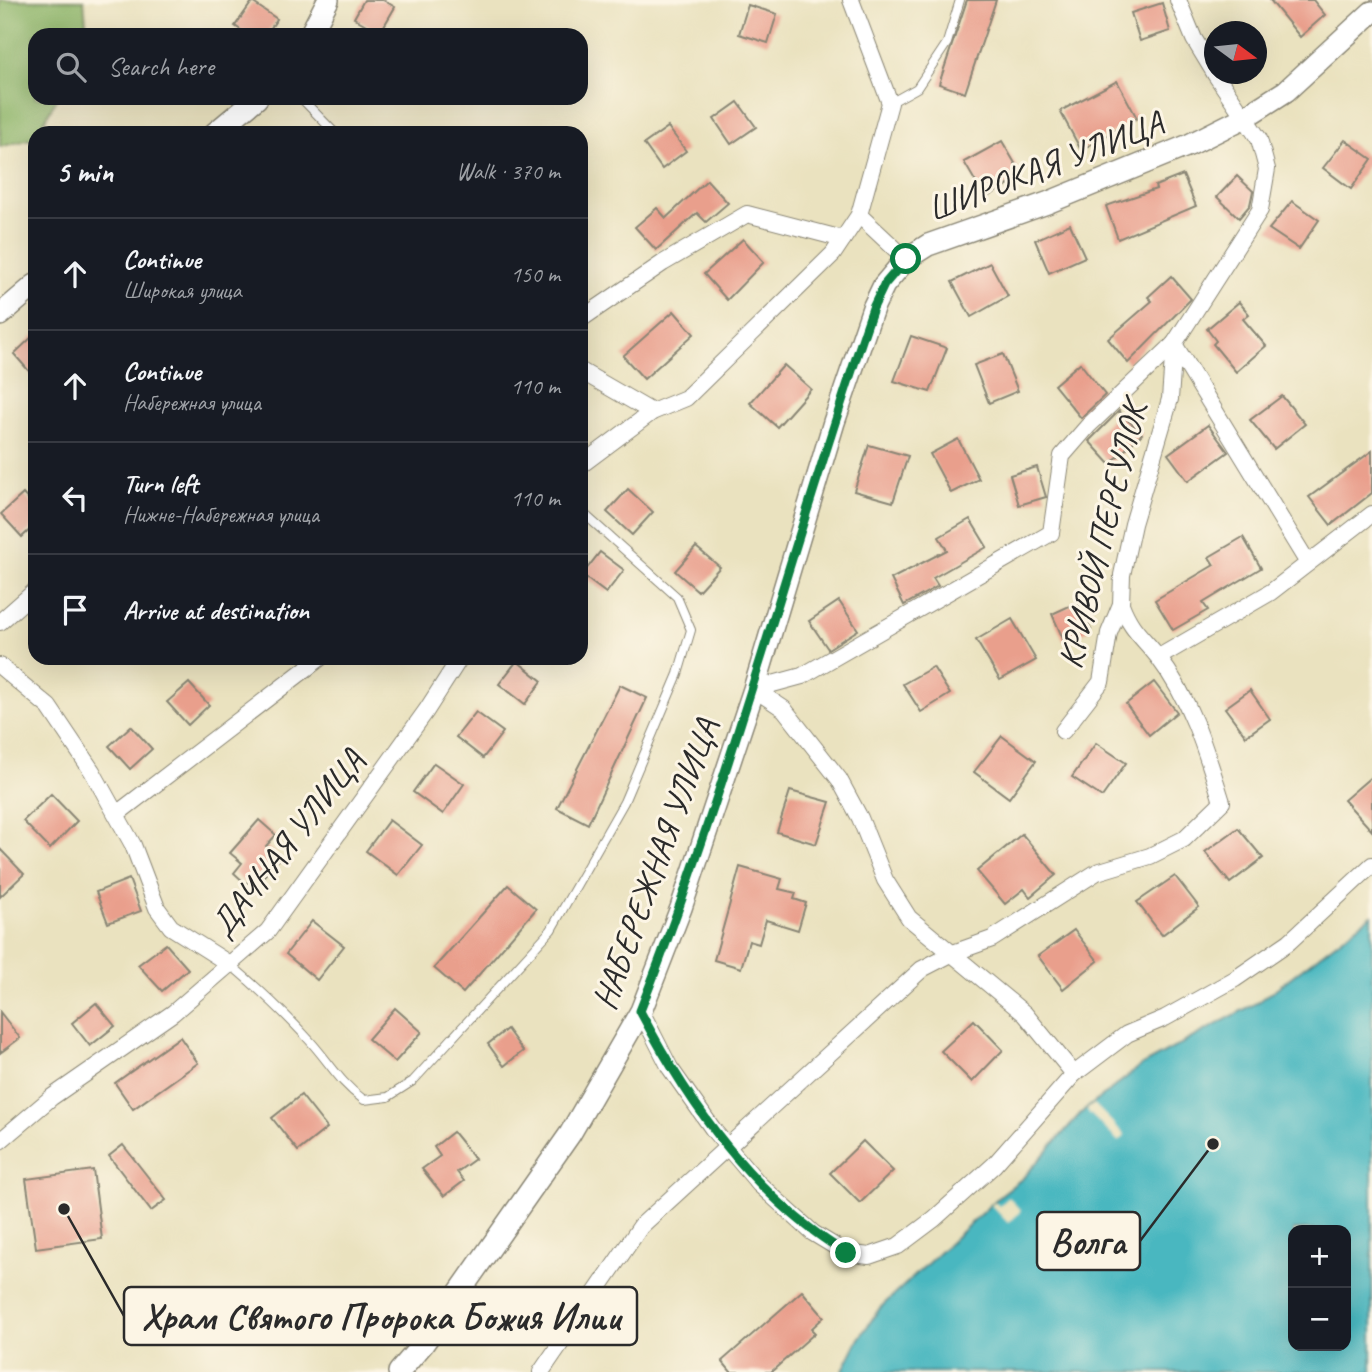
<!DOCTYPE html>
<meta charset="utf-8">
<style>
body{margin:0;font-family:Caveat,sans-serif;background:#242831;color:#f1f3f6}
.controls{position:absolute;right:21px;bottom:21px;display:grid;overflow:hidden;border-radius:14px;box-shadow:0 7px 28px #0002}
.controls button{width:63px;height:63px;display:grid;place-items:center;padding:0;border:0;border-bottom:2px solid #363941;background:#171b24;color:#f1f3f6;font:35px sans-serif}
.compass{position:absolute;left:1204px;top:21px;width:63px;height:63px;border-radius:50%;background:#171b24;box-shadow:0 7px 28px #0002;rotate:105deg}
.stop{position:absolute;width:21px;height:21px;margin:-16px;border:5px solid #0b8043;border-radius:50%;background:#fff}
.stop.end{background:#0b8043;border-color:#fff;box-shadow:0 2px 7px #0008}
.list{margin:0;padding:0;list-style:none}
h2{display:flex;justify-content:space-between;align-items:center;height:91px;margin:0;padding:0 28px;font-size:30px}
h2 small{font-size:23px;font-weight:400;color:#9ea1a6}
.list li{display:grid;grid-template-columns:46px 1fr auto;gap:21px;align-items:center;box-sizing:border-box;height:112px;padding:0 28px;border-top:2px solid #363941}
.list b{display:block;font-size:26px;white-space:nowrap}
.list p{margin:0;font-size:23px;white-space:nowrap;color:#9ea1a6}
.list em{font-size:23px;font-style:normal;color:#9ea1a6}
.icon{flex:none;width:38px;height:38px;fill:none;stroke:currentColor;stroke-width:2;stroke-linecap:round;stroke-linejoin:round}
.map{position:relative;flex:none;width:1372px;height:1372px;overflow:hidden}
.search{position:absolute;background:#171b24;box-shadow:0 7px 28px #0002;left:28px;top:28px;width:560px;height:77px;display:flex;align-items:center;gap:18px;box-sizing:border-box;padding:0 24px;border-radius:21px;color:#9ea1a6;font-size:26px}
.panel{position:absolute;background:#171b24;box-shadow:0 7px 28px #0002;left:28px;top:126px;width:560px;height:539px;border-radius:21px}
.map>svg:first-child{display:block}
.forest{fill:#90b66c;stroke:#5e704c;stroke-width:2}
.water{fill:#48b7c0;stroke:#3a7176;stroke-width:2;fill-rule:evenodd}
.pier{fill:#eae2bf}
.building{fill:#e99f8c}
.lines{fill:none;stroke-linecap:round;stroke-linejoin:round}
.service-casing{stroke:#8a8675;stroke-width:10}
.minor-casing{stroke:#8a8675;stroke-width:18}
.tertiary-casing{stroke:#8a8675;stroke-width:24}
.service{stroke:#fff;stroke-width:8}
.minor{stroke:#fff;stroke-width:16}
.tertiary{stroke:#fff;stroke-width:21}
.route{stroke:#0b8043;stroke-width:9}
.labels{text-anchor:middle;dominant-baseline:central;stroke-width:6;stroke-linejoin:round;paint-order:stroke}
.street-label{font-size:35px;fill:#2b2b2b;stroke:#fcf5e5}
.leader{fill:none;stroke:#2b2b2b;stroke-width:2.5}
.callout-dot{fill:#2b2b2b;stroke:#fcf5e5;stroke-width:2.5}
.callout{fill:#fcf5e5;stroke:#2b2b2b;stroke-width:2.5}
.callout-label{font-size:37px;text-anchor:middle;font-weight:bold;fill:#2b2b2b}
</style>
<div class="map">
<svg width="1372" height="1372" viewBox="0 0 1372 1372">
<rect width="100%" height="100%" fill="#fcf5e5"/>
<filter id="ink" filterUnits="userSpaceOnUse"><feTurbulence type="fractalNoise" baseFrequency=".0143" numOctaves="2"/><feDisplacementMap in="SourceGraphic" scale="14" xChannelSelector="R" yChannelSelector="G"/><feConvolveMatrix kernelMatrix="1 2 1 2 8 2 1 2 1" color-interpolation-filters="sRGB"/></filter>
<filter id="wash" filterUnits="userSpaceOnUse"><feTurbulence type="fractalNoise" baseFrequency=".00686" numOctaves="4" result="noise"/><feDisplacementMap in="SourceGraphic" scale="28" xChannelSelector="R" yChannelSelector="G"/><feGaussianBlur stdDeviation="1.57" result="paint"/><feColorMatrix in="noise" values="0 0 0 0 0 0 0 0 0 0 0 0 0 0 0 0 0 1.4 0 .05"/><feComposite in="paint" operator="in"/></filter>
<g filter="url(#wash)">
<rect width="100%" height="100%" fill="#eae2bf"/>
<polygon class="forest" points="0,0 84,0 87,35 35,35 35,98 57,98 35,138 0,147"/>
<path class="water" d="M 1372,915 L 1372,1372 L 842,1372 L 858,1340 L 880,1308 L 1002,1194 L 1023,1178 L 1081,1113 L 1142,1065 L 1260,1001 ZM 1293,1230 L 1346,1230 L 1346,1346 L 1293,1346 Z"/>
<g class="pier">
<polygon points="1094,1104 1125,1135 1119,1142 1086,1110"/>
<polygon points="1009,1197 1021,1211 1008,1223 991,1205 995,1202 999,1206"/>
</g>
<g id="blocks">
<g class="building">
<polygon points="364,0 383,0 395,7 380,33 354,18"/>
<polygon points="967,0 996,0 965,93 939,84"/>
<polygon points="1270,0 1313,0 1325,15 1300,37"/>
<polygon points="252,2 277,19 266,35 248,35 235,26"/>
<polygon points="1162,3 1170,31 1140,41 1131,13"/>
<polygon points="748,5 777,14 768,43 739,34"/>
<polygon points="1117,81 1137,118 1081,150 1060,111"/>
<polygon points="738,102 756,127 731,144 714,119"/>
<polygon points="668,127 686,151 662,169 644,144"/>
<polygon points="1345,140 1372,159 1351,189 1323,168"/>
<polygon points="1002,141 1023,177 985,198 964,162"/>
<polygon points="1183,175 1196,206 1118,239 1106,206 1156,189 1155,186"/>
<polygon points="1237,176 1253,191 1250,205 1239,218 1217,197"/>
<polygon points="707,180 728,203 706,222 697,213 656,250 635,227 657,208 666,218"/>
<polygon points="1292,201 1319,220 1299,249 1269,229"/>
<polygon points="1070,224 1085,257 1049,273 1035,240"/>
<polygon points="743,239 764,262 727,300 704,274"/>
<polygon points="990,263 1008,296 971,317 952,282"/>
<polygon points="1171,276 1191,299 1128,363 1108,339 1152,301 1148,297"/>
<polygon points="1239,302 1249,314 1243,319 1266,346 1236,372 1213,344 1216,341 1207,329"/>
<polygon points="674,311 694,334 644,379 623,356"/>
<polygon points="35,334 35,378 14,354"/>
<polygon points="911,336 947,348 930,392 894,381"/>
<polygon points="1003,354 1018,391 989,403 974,365"/>
<polygon points="1080,363 1105,395 1081,418 1054,385"/>
<polygon points="784,365 811,389 777,427 750,403"/>
<polygon points="1282,396 1305,424 1274,449 1250,420"/>
<polygon points="1119,411 1142,434 1110,464 1089,441"/>
<polygon points="1208,425 1228,452 1188,481 1168,454"/>
<polygon points="958,439 979,479 951,493 930,454"/>
<polygon points="869,445 908,456 893,502 854,491"/>
<polygon points="1372,451 1372,493 1331,525 1309,497"/>
<polygon points="1037,467 1046,497 1019,505 1010,475"/>
<polygon points="628,489 653,512 632,535 607,512"/>
<polygon points="23,494 35,507 35,525 22,537 1,514"/>
<polygon points="970,519 987,547 933,578 938,586 904,605 891,579 947,550 939,537"/>
<polygon points="1243,537 1261,568 1203,603 1208,610 1173,630 1155,600 1214,565 1209,557"/>
<polygon points="696,547 720,567 698,591 675,571"/>
<polygon points="600,552 624,570 606,593 582,575"/>
<polygon points="839,601 858,630 828,649 809,621"/>
<polygon points="1078,602 1091,629 1064,641 1052,614"/>
<polygon points="1012,619 1036,660 1000,680 976,640"/>
<polygon points="517,661 542,681 525,704 499,684"/>
<polygon points="933,667 950,694 921,712 903,684"/>
<polygon points="1154,682 1177,712 1149,735 1126,704"/>
<polygon points="189,683 209,705 188,725 167,702"/>
<polygon points="620,685 647,698 588,824 557,808"/>
<polygon points="1250,690 1270,719 1246,736 1225,708"/>
<polygon points="476,712 503,732 483,758 456,737"/>
<polygon points="131,726 152,749 130,769 109,746"/>
<polygon points="1002,736 1036,761 1009,798 974,772"/>
<polygon points="1096,743 1126,763 1102,797 1072,777"/>
<polygon points="434,763 464,784 443,814 413,792"/>
<polygon points="1372,776 1372,831 1344,800"/>
<polygon points="790,791 830,802 816,844 777,832"/>
<polygon points="51,794 77,821 50,849 23,821"/>
<polygon points="259,820 276,835 266,846 280,858 262,878 256,873 246,884 234,873 242,863 230,853"/>
<polygon points="389,820 422,845 398,875 366,851"/>
<polygon points="1238,828 1263,858 1230,883 1205,852"/>
<polygon points="1022,834 1056,875 1030,897 1024,889 1005,904 977,871"/>
<polygon points="0,849 24,874 0,897"/>
<polygon points="740,867 782,879 779,889 796,893 794,899 806,903 798,930 766,920 759,944 749,941 741,968 714,960"/>
<polygon points="1175,876 1199,907 1162,935 1137,902"/>
<polygon points="129,879 141,911 108,923 96,892"/>
<polygon points="508,885 536,909 463,993 434,968"/>
<polygon points="312,921 344,946 317,980 286,954"/>
<polygon points="1074,930 1098,961 1063,989 1038,956"/>
<polygon points="166,944 188,969 162,991 138,965"/>
<polygon points="96,1003 115,1026 90,1046 72,1023"/>
<polygon points="395,1008 422,1032 395,1062 368,1039"/>
<polygon points="0,1012 20,1038 0,1053"/>
<polygon points="974,1020 1003,1050 972,1082 941,1051"/>
<polygon points="507,1029 523,1051 504,1066 488,1044"/>
<polygon points="180,1037 198,1063 133,1109 115,1083"/>
<polygon points="301,1095 327,1128 298,1151 272,1118"/>
<polygon points="453,1132 475,1159 457,1172 464,1181 444,1196 422,1169 440,1156 434,1147"/>
<polygon points="863,1141 893,1171 860,1203 830,1173"/>
<polygon points="123,1145 166,1200 151,1211 109,1156"/>
<polygon points="93,1170 102,1239 36,1248 26,1179"/>
<polygon points="802,1291 824,1317 811,1329 815,1333 771,1372 731,1372 722,1361"/>
</g>
</g>
</g>
<g filter="url(#ink)">
<use href="#blocks" fill-opacity="0" stroke="#8a8675" stroke-width="2"/>
<g class="lines">
<defs>
<g id="service">
<polyline points="301,98 335,133"/>
<polyline points="890,103 917,88 947,43 960,0"/>
<path d="M 231,965 C 259,989 285,1013 310,1041 C 330,1063 339,1082 364,1100 L 388,1097 L 413,1081 L 551,930 L 624,802 L 678,674 L 691,630 L 677,597 L 581,511"/>
</g>
<g id="minor">
<polyline points="1178,0 1194,39 1214,72"/>
<polyline points="859,215 906,259"/>
<polyline points="581,319 663,263 747,214 843,239"/>
<polyline points="1174,344 1308,563"/>
<polyline points="581,371 652,412"/>
<polyline points="581,465 652,412 686,398 833,254 859,215 890,103 851,0"/>
<polyline points="0,622 35,591"/>
<polyline points="1159,657 1271,592 1372,514"/>
<polyline points="0,666 49,707 92,771 133,845 157,908 171,927 231,965"/>
<polyline points="754,689 802,676 1051,533 1062,456 1088,426 1174,344 1260,210 1267,169 1259,139 1215,74"/>
<polyline points="754,689 784,709 839,779 860,818 885,880 909,918 1025,1014 1074,1074"/>
<polyline points="1063,731 1101,682 1109,633 1121,604 1122,575 1133,524 1170,399 1174,344"/>
<polyline points="118,813 320,658"/>
<polyline points="641,1011 670,1068 715,1132 759,1184 813,1233 846,1253 869,1256 898,1246 934,1219 994,1165 1074,1074 1127,1034 1165,1018 1235,979 1289,942 1372,865"/>
<polyline points="0,1141 52,1097 173,1013 268,931 426,711 460,658"/>
<path d="M 541,1372 L 641,1226 L 922,969 L 953,953 L 992,939 L 1097,872 L 1150,856 L 1184,839 L 1222,802 C 1206,751 1191,700 1158,657 C 1142,636 1132,632 1121,604"/>
</g>
<g id="tertiary">
<polyline points="310,35 328,0"/>
<polyline points="215,133 257,98"/>
<polyline points="0,315 35,285"/>
<polyline points="399,1372 423,1344 570,1134 641,1011 681,908 754,689 834,422 873,308 884,285 906,259 928,245 1047,203 1189,145 1245,117 1286,91 1372,12"/>
</g>
</defs>
<use href="#service" class="service-casing"/>
<use href="#minor" class="minor-casing"/>
<use href="#tertiary" class="tertiary-casing"/>
<use href="#service" class="service"/>
<use href="#minor" class="minor"/>
<use href="#tertiary" class="tertiary"/>
</g>
</g>
<g class="lines" filter="url(#ink)">
<path class="route" d="M 846,1253 C 754,1197 690,1106 640,1011 C 731,781 792,542 873,308 L 884,285 L 906,259"/>
</g>
<g class="labels">
<g class="street-label">
<text transform="translate(1045 166) rotate(-21)">ШИРОКАЯ УЛИЦА</text>
<text transform="translate(1102 535) rotate(-76)">КРИВОЙ ПЕРЕУЛОК</text>
<text transform="translate(287 843) rotate(-52)">ДАЧНАЯ УЛИЦА</text>
<text transform="translate(655 864) rotate(-70)">НАБЕРЕЖНАЯ УЛИЦА</text>
</g>
</g>
<path class="leader" d="M1213 1144L1140 1241M64 1209L124 1316"/>
<g class="callout-dot">
<circle cx="1213" cy="1144" r="7"/>
<circle cx="64" cy="1209" r="7"/>
</g>
<g class="callout">
<rect x="1037" y="1212" width="103" height="58" rx="7"/>
<rect x="124" y="1287" width="513" height="58" rx="7"/>
</g>
<g class="callout-label">
<text x="1088" y="1254">Волга</text>
<text x="381" y="1329">Храм Святого Пророка Божия Илии</text>
</g>
</svg>
<div class="controls">
<button>+</button>
<button>−</button>
</div>
<svg class="compass" viewBox="-18 -18 36 36"><path d="M0-13l5 13h-10z" fill="#e53935"/><path d="M0 13l5-13h-10z" fill="#9ea1a6"/></svg>
<div class="stop" style="left:906px;top:259px"></div>
<div class="stop end" style="left:846px;top:1253px"></div>
<div class="search"><svg class="icon" aria-label="search" viewBox="0 0 24 24"><circle cx="10" cy="10" r="6"/><path d="M15 15l6 6"/></svg>Search here</div>
<section class="panel">
<h2>5 min<small>Walk · 370 m</small></h2>
<ul class="list">
<li><svg class="icon" aria-label="ahead" viewBox="0 0 24 24"><path d="M12 20V5M6 11l6-6 6 6"/></svg><div><b>Continue</b><p>Широкая улица</p></div><em>150 m</em></li>
<li><svg class="icon" aria-label="ahead" viewBox="0 0 24 24"><path d="M12 20V5M6 11l6-6 6 6"/></svg><div><b>Continue</b><p>Набережная улица</p></div><em>110 m</em></li>
<li><svg class="icon" aria-label="left" viewBox="0 0 24 24"><path d="M17 20v-9H6M10 6l-5 5 5 5"/></svg><div><b>Turn left</b><p>Нижне-Набережная улица</p></div><em>110 m</em></li>
<li><svg class="icon" aria-label="arrive" viewBox="0 0 24 24"><path d="M6 21V4h12l-3 4 3 4H6"/></svg><div><b>Arrive at destination</b></div></li>
</ul>
</section>
</div>
